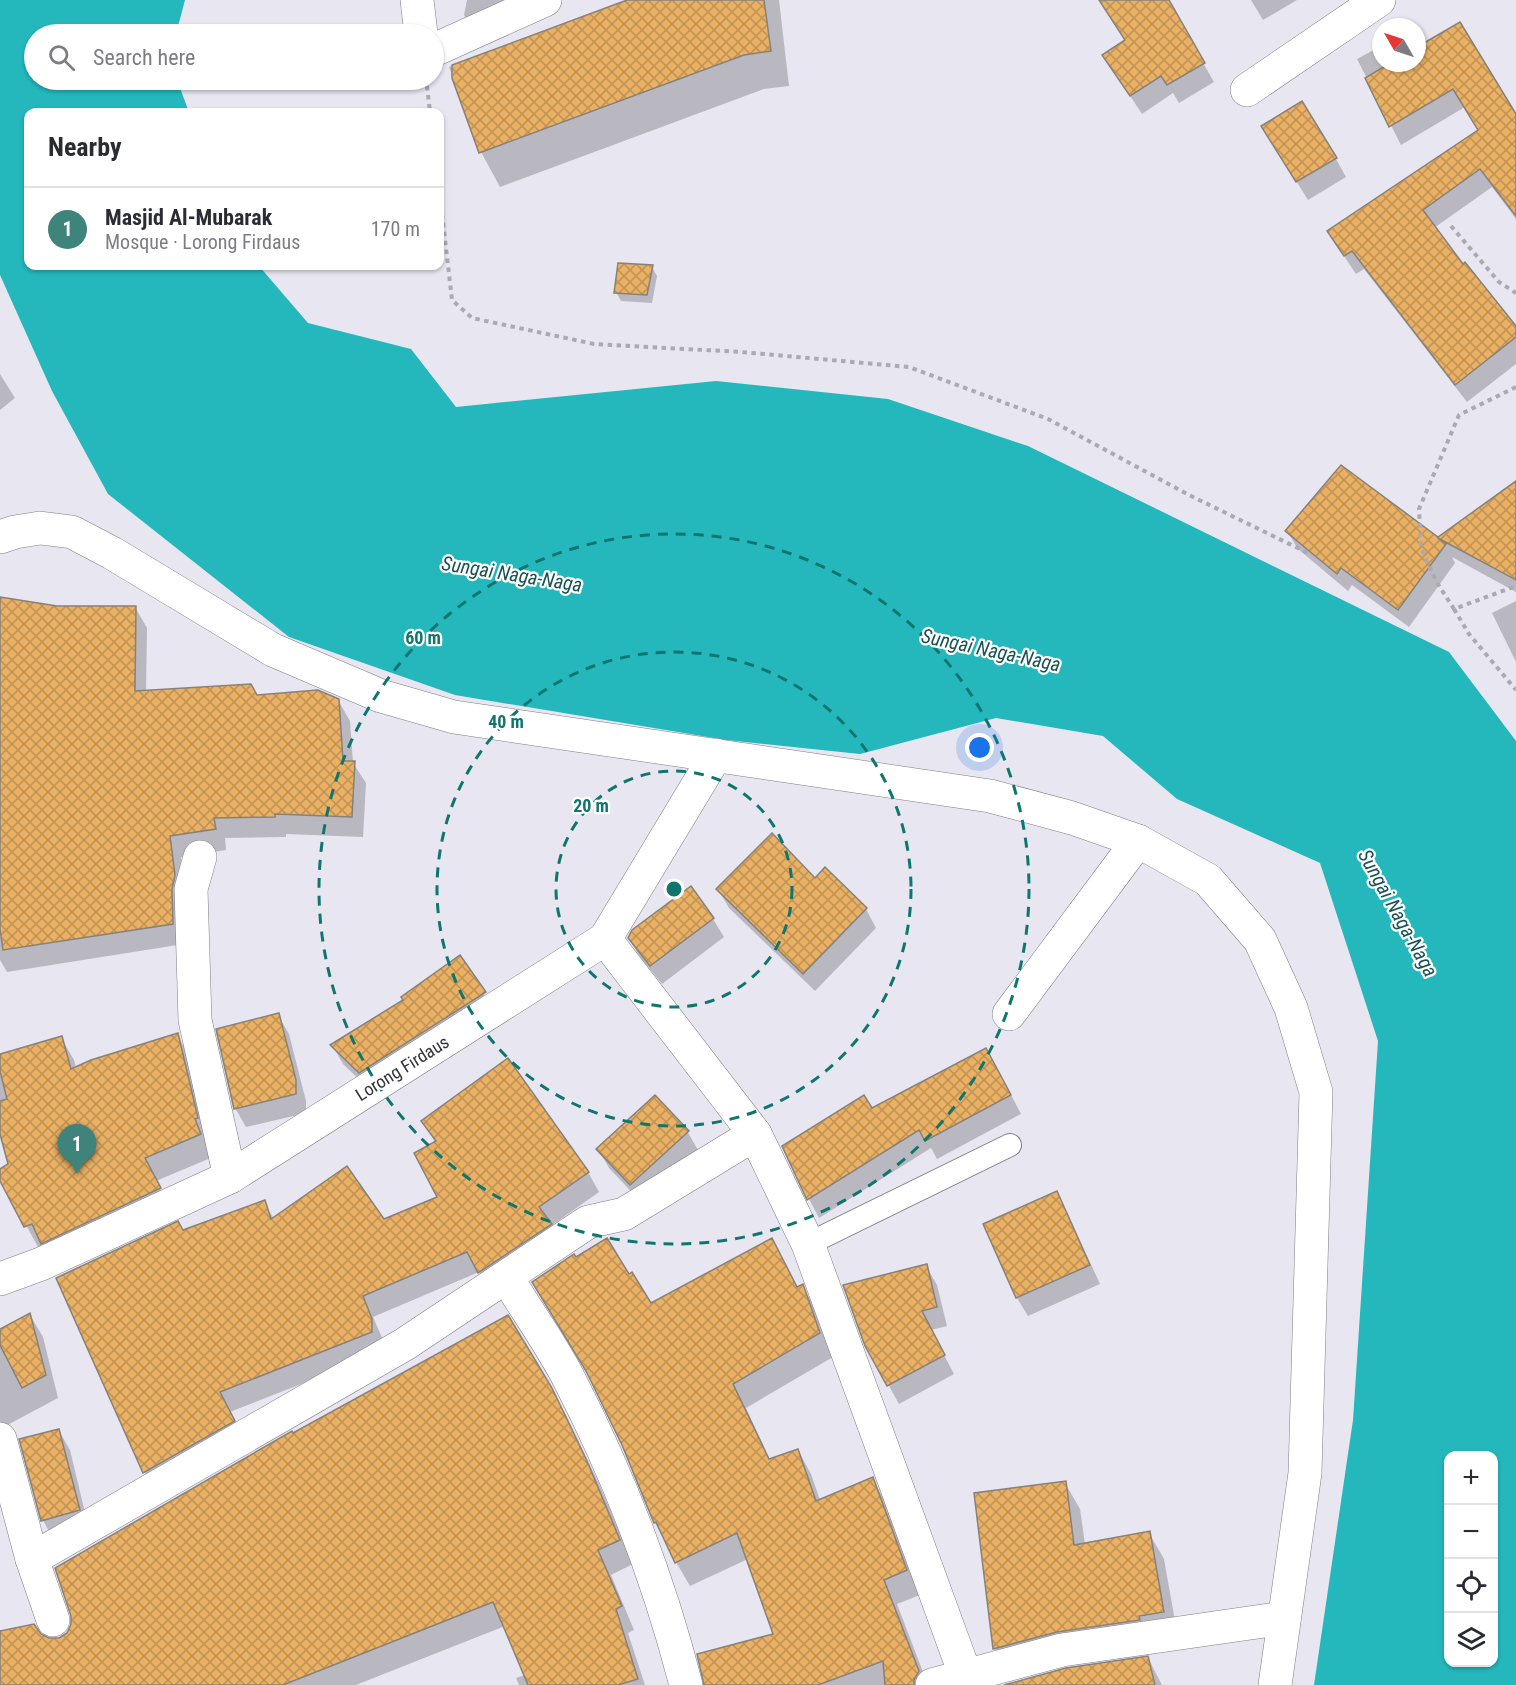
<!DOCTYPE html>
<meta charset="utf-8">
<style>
body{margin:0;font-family:"Roboto Condensed",sans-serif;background:#f7f7f7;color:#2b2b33}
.controls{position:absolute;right:18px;bottom:18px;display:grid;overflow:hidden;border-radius:12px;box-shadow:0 2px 4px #0004}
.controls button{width:54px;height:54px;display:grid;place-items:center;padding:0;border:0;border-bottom:2px solid #e1e1e2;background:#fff;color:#2b2b33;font:30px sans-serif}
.compass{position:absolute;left:1372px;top:18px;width:54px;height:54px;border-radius:50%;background:#fff;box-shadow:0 2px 4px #0004;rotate:309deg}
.you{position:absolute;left:980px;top:748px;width:21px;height:21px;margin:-15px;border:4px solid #fff;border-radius:50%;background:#1a73e8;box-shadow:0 0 0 9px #1a73e833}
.badge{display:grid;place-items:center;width:39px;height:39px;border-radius:50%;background:#3f847b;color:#fff;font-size:20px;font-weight:700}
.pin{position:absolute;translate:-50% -50px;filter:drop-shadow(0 2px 3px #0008)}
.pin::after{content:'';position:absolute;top:32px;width:21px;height:18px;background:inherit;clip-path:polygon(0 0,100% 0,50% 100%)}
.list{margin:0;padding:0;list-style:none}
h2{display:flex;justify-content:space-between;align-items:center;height:78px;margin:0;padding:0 24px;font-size:26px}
h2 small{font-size:20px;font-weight:400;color:#7c7c81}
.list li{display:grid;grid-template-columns:39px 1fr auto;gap:18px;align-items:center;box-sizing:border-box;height:84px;padding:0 24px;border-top:2px solid #e1e1e2}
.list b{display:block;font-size:22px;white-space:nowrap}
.list p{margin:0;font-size:20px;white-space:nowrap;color:#7c7c81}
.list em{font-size:20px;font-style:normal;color:#7c7c81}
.icon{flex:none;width:33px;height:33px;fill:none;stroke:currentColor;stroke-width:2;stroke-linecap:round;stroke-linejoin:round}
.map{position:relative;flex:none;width:1516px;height:1685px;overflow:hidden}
.search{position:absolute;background:#fff;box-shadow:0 2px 4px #0004;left:24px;top:24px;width:420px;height:66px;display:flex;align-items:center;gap:15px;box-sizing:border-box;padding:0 21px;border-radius:33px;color:#7c7c81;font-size:22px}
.panel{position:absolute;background:#fff;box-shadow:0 2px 4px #0004;left:24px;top:108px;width:420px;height:162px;border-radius:12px}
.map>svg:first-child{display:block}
.water{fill:#24b8bd;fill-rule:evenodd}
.shadow{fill:#0003}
.building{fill:url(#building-cross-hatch);stroke:#87817a;stroke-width:1.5}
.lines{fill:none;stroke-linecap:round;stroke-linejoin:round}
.lane-casing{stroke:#7f7d86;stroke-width:24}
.street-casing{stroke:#7f7d86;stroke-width:34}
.path{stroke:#aba9b1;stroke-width:4;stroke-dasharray:4.5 4.5;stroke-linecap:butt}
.lane{stroke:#fff;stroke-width:22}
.street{stroke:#fff;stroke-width:33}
.ring{fill:none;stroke:#0f766e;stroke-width:3;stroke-dasharray:10 8}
.labels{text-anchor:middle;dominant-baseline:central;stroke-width:4.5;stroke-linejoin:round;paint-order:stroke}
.street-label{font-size:18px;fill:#343337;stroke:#fff}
.water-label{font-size:20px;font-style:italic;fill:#195254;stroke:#fff}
.centre{fill:#0f766e;stroke:#fff;stroke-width:3}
.ring-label{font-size:18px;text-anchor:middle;font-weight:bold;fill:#0f766e;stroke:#fff;stroke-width:4.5;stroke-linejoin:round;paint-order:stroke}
</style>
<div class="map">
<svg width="1516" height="1685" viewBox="0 0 1516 1685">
<defs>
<pattern id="building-cross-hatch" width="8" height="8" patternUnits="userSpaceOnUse" patternTransform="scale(1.5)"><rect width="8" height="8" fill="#eab165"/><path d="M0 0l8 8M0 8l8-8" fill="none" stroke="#be9154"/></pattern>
</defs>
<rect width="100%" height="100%" fill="#e8e6f0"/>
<path class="water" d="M 0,0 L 185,0 L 176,34 L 34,34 L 34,80 L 177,80 L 189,112 L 28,112 L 28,266 L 259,266 L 308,323 L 411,349 L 456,407 L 716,381 L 888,399 L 1028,446 L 1449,652 L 1516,741 L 1516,1685 L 1314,1685 L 1353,1420 L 1378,1041 L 1320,863 L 1177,799 L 1103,736 L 996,718 L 860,754 L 726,740 L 455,695 L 289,637 L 108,494 L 52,391 L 0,275 ZM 1448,1456 L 1494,1456 L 1494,1662 L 1448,1662 Z"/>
<g class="shadow">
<polygon points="467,0 548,0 478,39 464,15"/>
<polygon points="631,0 779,0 789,86 764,89 500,187 481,152 449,67"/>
<polygon points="1100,0 1167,0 1214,82 1179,103 1173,93 1142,114 1115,73 1126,41"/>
<polygon points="1251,0 1297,0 1263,20"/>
<polygon points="1381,46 1381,63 1417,63 1417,49 1516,117 1516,219 1492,187 1434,228 1463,266 1516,328 1516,364 1467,402 1364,269 1356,274 1340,250 1479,130 1465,107 1401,145 1357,59"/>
<polygon points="1274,145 1336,159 1346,177 1308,200"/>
<polygon points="652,267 657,276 652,303 621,301 616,292"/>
<polygon points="0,374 15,398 0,410"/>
<polygon points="1516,484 1516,592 1452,557 1455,563 1409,627 1352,585 1348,591 1298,549 1287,531 1438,539"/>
<polygon points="1516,601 1516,662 1492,613"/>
<polygon points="135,607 147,628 146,692 338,700 350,721 353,763 366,783 363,837 286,834 286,837 225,838 226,850 181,857 186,897 184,944 7,972 0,960 0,609"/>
<polygon points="815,880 866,909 876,928 815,991 729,908 718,889"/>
<polygon points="713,919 724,937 662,984 640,957 629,938"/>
<polygon points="459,957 495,1012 371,1091 343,1064 332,1045 405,1001"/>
<polygon points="278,1015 289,1034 306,1101 306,1113 246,1127 235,1108"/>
<polygon points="177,1035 190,1057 213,1157 156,1181 172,1211 39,1249 0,1177 0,1170 10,1165 0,1128 0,1055 61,1038 74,1060 76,1068"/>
<polygon points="997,1068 1021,1114 937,1159 931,1148 819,1218 809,1199 872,1110"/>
<polygon points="423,1122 588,1172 599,1192 551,1226 562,1245 491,1292 479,1272 373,1317 383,1340 383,1352 230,1412 245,1441 156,1493 145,1473 58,1279 264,1202 274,1219 383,1221 440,1197 435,1142"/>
<polygon points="687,1131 698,1150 642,1203 609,1168 598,1149"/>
<polygon points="1057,1193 1067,1212 1100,1284 1028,1316 1017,1298 985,1225"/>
<polygon points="772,1240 798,1288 802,1286 816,1309 833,1357 746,1408 770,1460 798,1450 811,1474 820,1500 872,1479 886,1502 920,1595 897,1604 928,1685 706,1685 775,1635 748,1559 690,1586 676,1562 655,1523 623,1444 576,1259 629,1276 650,1305"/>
<polygon points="926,1266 937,1285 947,1326 931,1330 954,1374 899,1404 868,1348"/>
<polygon points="30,1315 43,1337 58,1398 0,1429 0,1331"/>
<polygon points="551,1388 565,1413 600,1486 633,1564 611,1575 634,1630 628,1633 645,1685 519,1685 516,1678 525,1675 505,1626 356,1685 0,1685 0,1633 40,1636 49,1640 59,1639 69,1633 292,1435"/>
<polygon points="59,1431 70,1450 89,1529 53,1539 43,1520"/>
<polygon points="1065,1483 1080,1509 1085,1544 1149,1533 1164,1559 1178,1638 1010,1674 995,1649 975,1495"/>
<polygon points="1148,1658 1162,1685 1010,1685"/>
</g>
<g class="building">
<polygon points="627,0 764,0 771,51 744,55 479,153 452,78 452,65"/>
<polygon points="1099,0 1169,0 1205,63 1167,85 1161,76 1130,96 1102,55 1125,40"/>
<polygon points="1460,22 1516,114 1516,216 1480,169 1423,210 1463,264 1465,262 1516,326 1516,337 1455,385 1352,251 1344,256 1327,231 1478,130 1453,89 1389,127 1365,78 1390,63 1417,63 1417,47"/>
<polygon points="1302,101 1337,158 1296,182 1261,126"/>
<polygon points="618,263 653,265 647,295 614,293"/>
<polygon points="1341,465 1438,537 1516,481 1516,580 1438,538 1446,544 1398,610 1341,568 1337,574 1285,531"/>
<polygon points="0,597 57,606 136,606 135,691 251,684 257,695 318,690 339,699 343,761 355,761 352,817 275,814 275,817 214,818 216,829 170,836 175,875 172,889 173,924 3,950 0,929"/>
<polygon points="772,833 815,878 825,867 867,908 803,974 716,889"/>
<polygon points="691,886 714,918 650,966 628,938 632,930"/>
<polygon points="460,955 486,992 359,1073 330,1045 403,1000 401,997"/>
<polygon points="279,1013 296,1080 296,1094 234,1109 216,1029"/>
<polygon points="178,1033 198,1118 195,1119 201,1134 145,1158 161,1188 41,1244 32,1224 24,1227 0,1181 0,1169 8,1164 0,1134 0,1101 7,1099 0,1071 0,1054 62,1036 71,1069 91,1060"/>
<polygon points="986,1048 1011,1095 925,1141 919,1130 807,1200 782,1146 864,1095 872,1108"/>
<polygon points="508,1058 589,1172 539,1207 552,1224 478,1273 467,1252 363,1296 372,1319 372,1332 220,1392 235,1421 143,1473 56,1278 178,1221 183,1230 265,1200 271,1219 347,1166 384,1219 437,1197 414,1153 436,1141 421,1121"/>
<polygon points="655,1095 689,1131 630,1185 596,1149"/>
<polygon points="1057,1191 1090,1265 1016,1298 983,1224"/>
<polygon points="607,1238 629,1274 632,1272 651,1303 772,1238 797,1287 803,1284 820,1333 733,1384 769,1459 798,1449 816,1501 873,1477 907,1570 884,1580 919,1671 914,1680 914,1685 885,1685 883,1661 818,1685 704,1685 697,1654 773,1634 737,1533 675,1563 656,1522 654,1523 622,1445 586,1371 532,1282 574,1254 576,1257"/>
<polygon points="927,1264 937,1307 922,1311 945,1355 887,1386 865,1346 843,1285"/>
<polygon points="30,1313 46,1375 22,1388 0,1345 0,1329"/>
<polygon points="508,1315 552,1388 587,1461 620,1540 598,1550 622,1606 616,1609 638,1679 618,1685 528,1685 493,1602 283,1685 0,1685 0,1631 34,1624 41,1634 49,1638 59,1638 67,1633 71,1624 71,1616 55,1568 292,1431 293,1433"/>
<polygon points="59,1429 80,1510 41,1521 19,1439"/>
<polygon points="1066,1481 1074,1545 1150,1531 1164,1612 1139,1616 1140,1620 1057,1632 993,1649 974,1493"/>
<polygon points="1148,1656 1155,1685 1004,1685 1066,1668"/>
</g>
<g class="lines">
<defs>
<polyline id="lane" points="808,1244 1010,1145"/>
<g id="street">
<polyline points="417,0 421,34"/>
<polyline points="434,50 545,0"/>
<polyline points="1247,90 1379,0"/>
<polyline points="0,537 15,532 40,528 72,532 112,553 273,650 381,696 454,717 990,796 1072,818 1138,841 1208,880 1260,940 1291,1008 1316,1092 1305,1473 1275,1685"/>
<polyline points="200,857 191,889 195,1020 230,1177"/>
<polyline points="605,939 755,1134"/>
<polyline points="1009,1014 1138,841"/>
<path d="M 507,1278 C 527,1311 551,1344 569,1379 C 619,1476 659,1580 686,1685"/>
<polyline points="0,1279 41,1264 230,1177 605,939 716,755"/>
<polyline points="0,1439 32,1559 53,1620"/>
<polyline points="32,1559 405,1344 588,1222 624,1214 755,1134 808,1244 969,1685"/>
<polyline points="932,1685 1062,1650 1284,1618"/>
</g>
</defs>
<use href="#lane" class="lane-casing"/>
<use href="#street" class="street-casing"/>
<g class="path">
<polyline points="427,86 430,112"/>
<polyline points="440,196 452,300 472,318 594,344 741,352 909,367 1048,419 1189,495 1310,554"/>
<polyline points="1451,226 1499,282 1516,293"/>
<polyline points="1516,387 1459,415 1419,509 1421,548 1436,581 1454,609 1516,586"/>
<polyline points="1454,609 1469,634 1516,690"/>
</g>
<use href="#lane" class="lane"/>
<use href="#street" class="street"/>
</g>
<g class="ring">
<circle cx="674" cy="889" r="118"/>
<circle cx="674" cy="889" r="237"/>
<circle cx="674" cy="889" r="355"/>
</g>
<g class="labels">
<g class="street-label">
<text transform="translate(402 1068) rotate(-32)">Lorong Firdaus</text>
</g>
<g class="water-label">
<text transform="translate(512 574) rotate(9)">Sungai Naga-Naga</text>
<text transform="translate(991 650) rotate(12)">Sungai Naga-Naga</text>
<text transform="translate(1398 913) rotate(61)">Sungai Naga-Naga</text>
</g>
</g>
<circle cx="674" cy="889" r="9" class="centre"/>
<g class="ring-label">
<text x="423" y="644">60 m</text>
<text x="506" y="728">40 m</text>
<text x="591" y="812">20 m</text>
</g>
</svg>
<div class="controls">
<button>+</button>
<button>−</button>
<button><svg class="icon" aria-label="locate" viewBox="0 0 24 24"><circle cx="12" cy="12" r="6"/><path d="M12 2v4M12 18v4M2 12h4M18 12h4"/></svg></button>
<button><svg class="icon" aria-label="layers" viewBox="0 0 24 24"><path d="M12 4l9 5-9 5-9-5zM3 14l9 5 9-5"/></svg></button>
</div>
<svg class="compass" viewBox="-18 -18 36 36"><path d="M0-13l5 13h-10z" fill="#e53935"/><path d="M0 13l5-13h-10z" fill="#7c7c81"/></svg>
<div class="you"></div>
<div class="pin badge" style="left:77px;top:1174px">1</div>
<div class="search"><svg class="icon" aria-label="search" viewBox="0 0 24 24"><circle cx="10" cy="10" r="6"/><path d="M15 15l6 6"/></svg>Search here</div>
<section class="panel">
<h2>Nearby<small></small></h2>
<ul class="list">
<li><span class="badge">1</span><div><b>Masjid Al-Mubarak</b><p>Mosque · Lorong Firdaus</p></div><em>170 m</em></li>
</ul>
</section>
</div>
